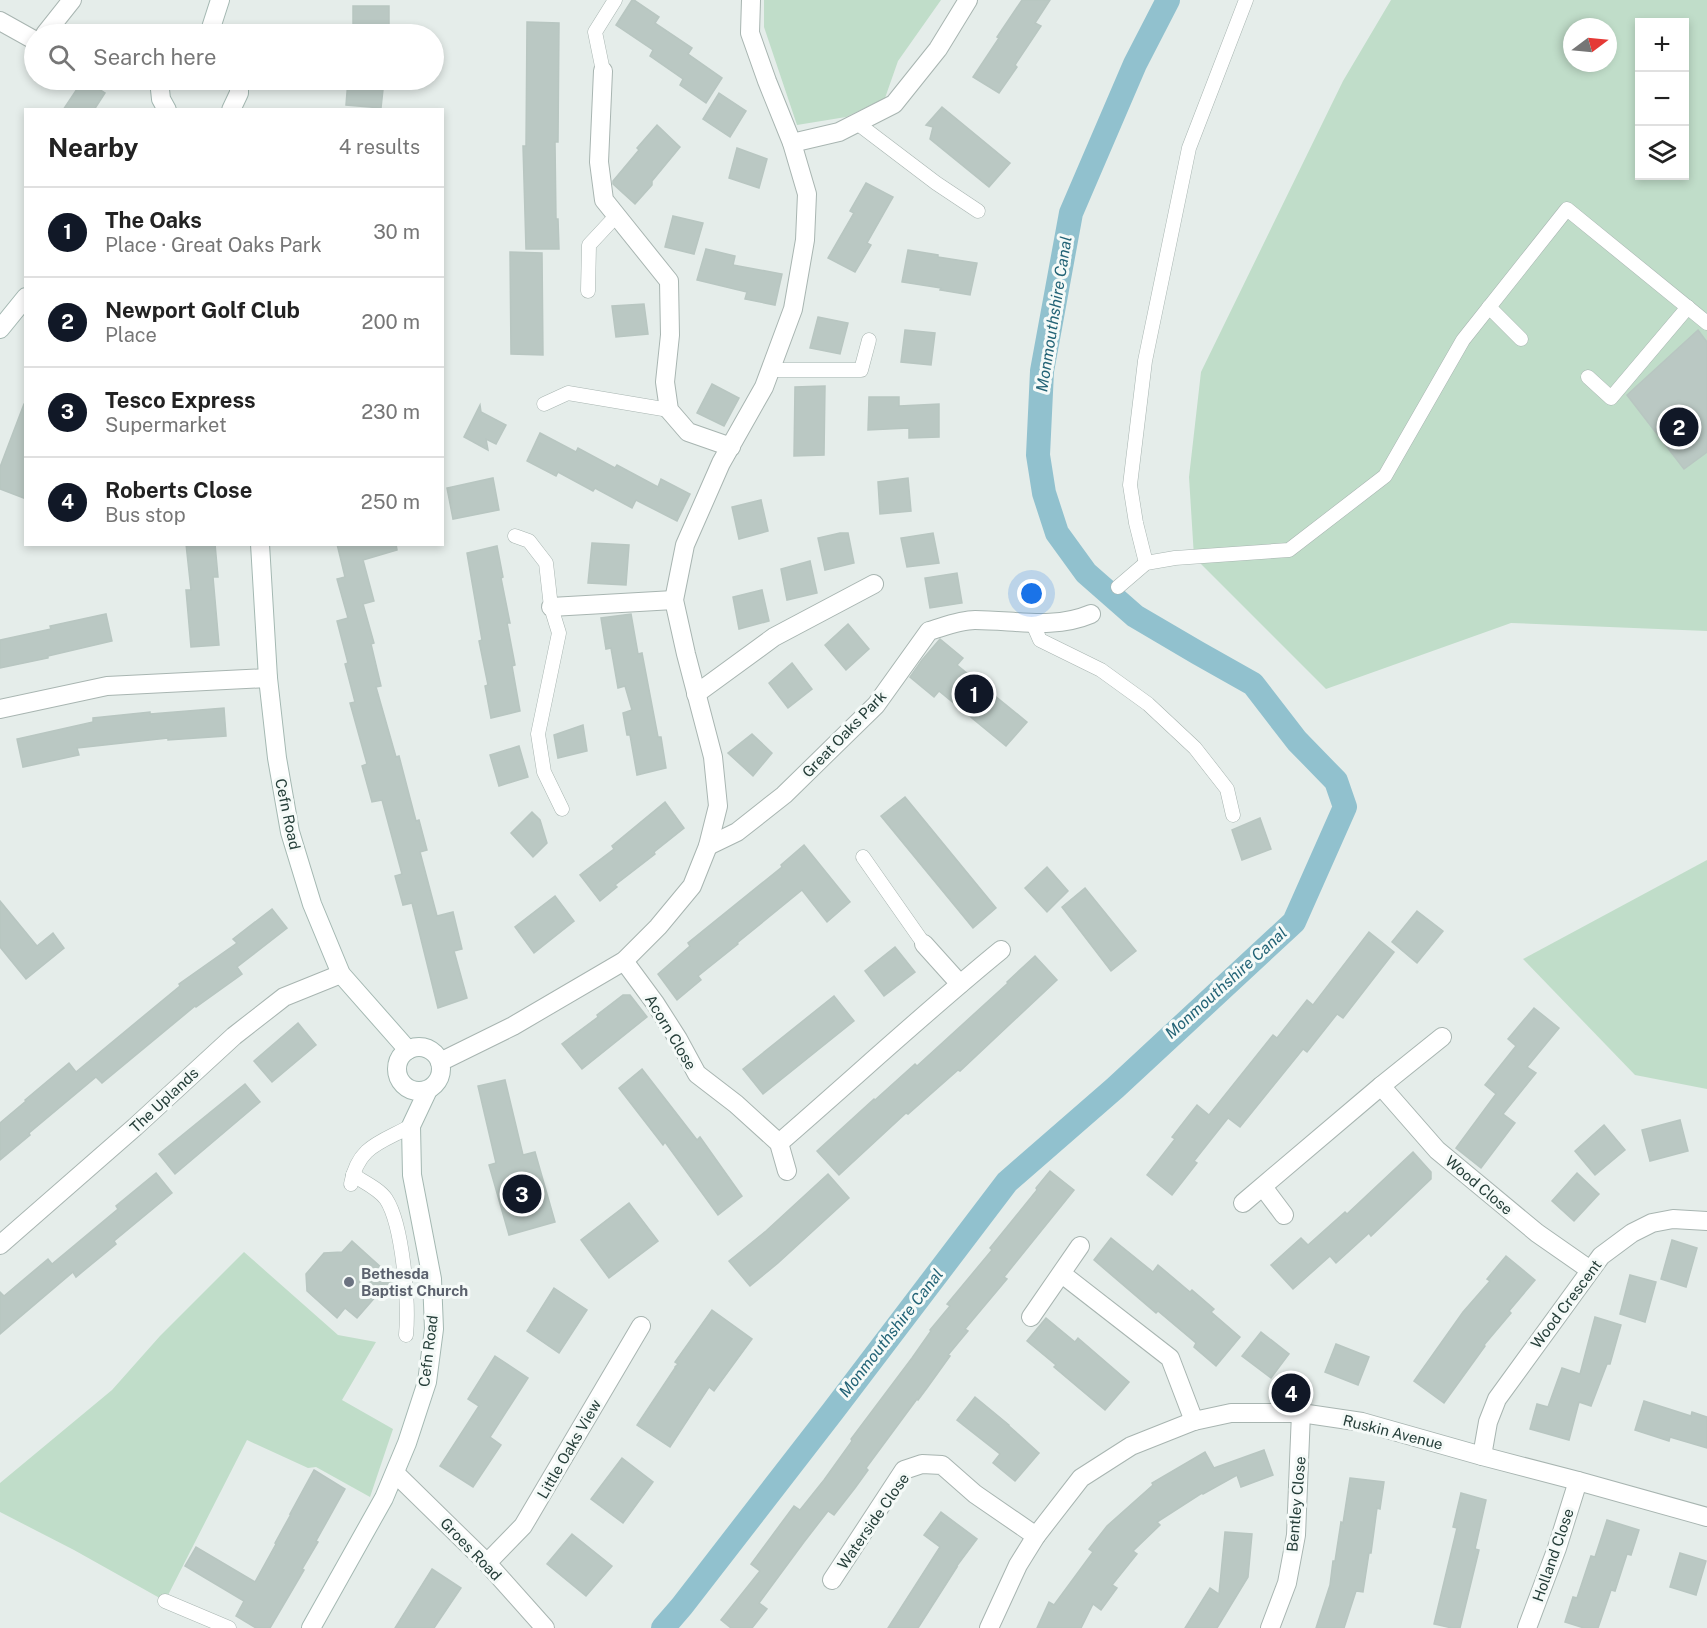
<!DOCTYPE html>
<meta charset="utf-8">
<style>
body{margin:0;font-family:"Public Sans",sans-serif;background:#f6f6f6;color:#222}
.controls{position:absolute;right:18px;top:18px;display:grid;overflow:hidden;border-radius:0px;box-shadow:0 3px 9px #0003}
.controls button{width:54px;height:54px;display:grid;place-items:center;padding:0;border:0;border-bottom:2px solid #e0e0e0;background:#fff;color:#222;font:30px sans-serif}
.compass{position:absolute;left:1563px;top:18px;width:54px;height:54px;border-radius:50%;background:#fff;box-shadow:0 3px 9px #0003;rotate:74deg}
.you{position:absolute;left:1032px;top:594px;width:21px;height:21px;margin:-15px;border:4px solid #fff;border-radius:50%;background:#1a73e8;box-shadow:0 0 0 9px #1a73e833}
.badge{display:grid;place-items:center;width:39px;height:39px;border-radius:50%;background:#111827;color:#fff;font-size:20px;font-weight:700}
.pin{position:absolute;translate:-50% -50%;border:3px solid #fff;box-shadow:0 2px 6px #0006}
.list{margin:0;padding:0;list-style:none}
h2{display:flex;justify-content:space-between;align-items:center;height:78px;margin:0;padding:0 24px;font-size:26px}
h2 small{font-size:20px;font-weight:400;color:#767676}
.list li{display:grid;grid-template-columns:39px 1fr auto;gap:18px;align-items:center;box-sizing:border-box;height:90px;padding:0 24px;border-top:2px solid #e0e0e0}
.list b{display:block;font-size:22px;white-space:nowrap}
.list p{margin:0;font-size:20px;white-space:nowrap;color:#767676}
.list em{font-size:20px;font-style:normal;color:#767676}
.icon{flex:none;width:33px;height:33px;fill:none;stroke:currentColor;stroke-width:2;stroke-linecap:round;stroke-linejoin:round}
.map{position:relative;flex:none;width:1707px;height:1628px;overflow:hidden}
.search{position:absolute;background:#fff;box-shadow:0 3px 9px #0003;left:24px;top:24px;width:420px;height:66px;display:flex;align-items:center;gap:15px;box-sizing:border-box;padding:0 21px;border-radius:33px;color:#767676;font-size:22px}
.panel{position:absolute;background:#fff;box-shadow:0 3px 9px #0003;left:24px;top:108px;width:420px;height:438px;border-radius:0px}
.map>svg:first-child{display:block}
.green{fill:#c0ddc9;fill-rule:evenodd}
.lines{fill:none;stroke-linecap:round;stroke-linejoin:round}
.canal{stroke:#91c1ce;stroke-width:24}
.building{fill:#bac8c3;stroke:#b8c6c1;stroke-width:1.5}
.lane-casing{stroke:#a8b5b1;stroke-width:15}
.street-casing{stroke:#a8b5b1;stroke-width:20}
.secondary-casing{stroke:#a4b8b2;stroke-width:20}
.lane{stroke:#fff;stroke-width:14}
.street{stroke:#fff;stroke-width:18}
.secondary{stroke:#fff;stroke-width:18}
.worship-dot{fill:#6b7280;stroke:#f5faf8;stroke-width:2}
.labels{text-anchor:middle;dominant-baseline:central;stroke-width:6;stroke-linejoin:round;paint-order:stroke}
.street-label{font-size:15px;fill:#253e39;stroke:#f5faf8}
.worship-label{font-size:15px;font-weight:bold;fill:#5b616d;stroke:#f5faf8;text-anchor:start}
.water-label{font-size:16px;font-style:italic;fill:#236376;stroke:#f5faf8}
</style>
<div class="map">
<svg width="1707" height="1628" viewBox="0 0 1707 1628">
<rect width="100%" height="100%" fill="#e5edea"/>
<g class="green">
<polygon points="764,0 941,0 898,61 885,98 846,117 797,125 764,27"/>
<path d="M 1391,0 L 1707,0 L 1707,631 L 1511,623 L 1326,689 L 1194,557 L 1189,477 L 1201,372 L 1343,81 ZM 1640,22 L 1684,22 L 1684,176 L 1640,176 ZM 1572,27 L 1608,27 L 1608,63 L 1572,63 Z"/>
<polygon points="1707,860 1707,1089 1635,1075 1523,959"/>
<polygon points="244,1252 338,1335 376,1342 342,1400 393,1429 370,1497 316,1467 308,1468 247,1440 165,1601 74,1550 0,1512 0,1483 112,1390 160,1336"/>
</g>
<g class="lines">
<polyline class="canal" points="663,1628 682,1606 833,1411 1007,1182 1115,1088 1294,922 1345,807 1336,781 1297,741 1253,684 1198,653 1135,616 1086,573 1057,533 1044,493 1038,455 1042,371 1071,213 1135,64 1168,0"/>
</g>
<g class="building">
<polygon points="632,0 634,0 659,17 655,23 692,48 688,54 722,78 706,103 680,85 683,79 650,56 653,50 616,25"/>
<polygon points="1022,0 1050,0 1035,23 1041,26 1015,65 1017,67 999,93 973,77 999,38 997,37"/>
<rect x="353" y="6" width="36" height="28"/>
<polygon points="527,22 559,23 558,142 555,142 556,219 558,219 559,249 526,249 523,146 526,146"/>
<polygon points="83,80 85,80 105,93 94,110 63,110"/>
<polygon points="348,80 384,80 381,108 346,105"/>
<polygon points="719,93 746,111 730,137 703,119"/>
<polygon points="942,107 1010,163 989,187 930,139 933,127 926,125"/>
<polygon points="657,125 680,147 652,181 652,185 635,204 613,184 613,181 639,150 637,148"/>
<polygon points="737,148 767,159 759,188 729,178"/>
<polygon points="866,183 893,197 867,243 871,245 855,272 828,258 854,213 850,211"/>
<polygon points="673,216 703,223 694,254 665,247"/>
<polygon points="706,249 735,256 733,265 782,274 775,305 745,299 747,292 697,280"/>
<polygon points="908,250 938,255 938,257 977,263 970,295 940,290 941,288 902,282"/>
<polygon points="510,252 542,253 543,355 511,354"/>
<polygon points="644,304 648,334 616,337 612,306"/>
<polygon points="818,317 848,323 840,354 810,348"/>
<polygon points="905,330 935,333 931,365 901,362"/>
<polygon points="1698,330 1707,342 1707,452 1684,469 1627,395"/>
<polygon points="712,384 739,398 724,426 697,413"/>
<polygon points="825,386 824,455 794,456 795,387"/>
<polygon points="869,397 899,397 899,406 939,404 939,437 909,438 909,428 868,430"/>
<polygon points="24,404 26,404 26,499 0,489 0,467"/>
<polygon points="480,405 481,412 506,425 496,444 486,439 488,450 464,437"/>
<polygon points="540,433 576,452 578,448 615,468 617,465 658,487 661,479 690,494 677,521 636,500 632,508 595,488 593,491 558,472 556,476 527,461"/>
<polygon points="493,478 499,510 453,519 447,488"/>
<polygon points="908,478 911,511 880,514 878,482"/>
<polygon points="761,500 768,531 739,539 732,507"/>
<polygon points="840,533 848,533 854,563 825,570 818,538"/>
<polygon points="933,533 939,563 907,567 901,538"/>
<polygon points="592,543 629,545 626,585 588,583"/>
<polygon points="186,544 215,544 218,577 213,577 219,645 191,647 186,590 191,590"/>
<polygon points="337,544 396,544 397,550 363,560 374,601 363,604 374,643 371,644 381,686 376,687 396,757 399,756 416,821 419,820 427,850 420,852 437,916 453,912 462,949 454,951 467,998 438,1008 412,903 403,905 395,876 402,874 382,800 372,802 362,766 367,764 350,703 355,702 345,664 348,663 337,621 348,618 337,579 345,577"/>
<polygon points="497,546 503,577 501,578 510,623 507,623 515,665 512,666 520,711 491,718 485,686 488,685 479,641 482,640 467,553"/>
<polygon points="810,561 817,593 787,600 781,569"/>
<polygon points="957,573 962,603 930,608 925,578"/>
<polygon points="762,590 769,621 739,629 733,597"/>
<polygon points="106,614 112,641 48,656 48,658 0,668 0,640 51,629 50,626"/>
<polygon points="631,614 638,654 642,653 658,737 661,737 666,768 637,775 630,735 627,735 623,713 632,710 625,686 618,688 611,648 606,649 601,618"/>
<polygon points="848,624 869,649 846,670 825,645"/>
<polygon points="940,639 963,658 957,665 1027,722 1006,746 939,691 934,697 910,677 922,660"/>
<polygon points="792,663 812,689 788,708 769,683"/>
<polygon points="224,708 226,736 168,740 168,738 77,748 79,755 23,767 17,739 93,722 93,718 150,712 150,714"/>
<polygon points="583,725 587,751 558,758 554,735"/>
<polygon points="752,734 772,753 753,776 728,753"/>
<polygon points="519,746 528,777 499,786 490,755"/>
<polygon points="905,797 996,908 973,928 881,816"/>
<polygon points="665,802 684,828 654,852 655,854 615,885 617,887 600,901 580,875 614,849 612,846"/>
<polygon points="532,812 540,820 547,843 533,857 511,833"/>
<polygon points="1260,818 1271,849 1242,860 1232,830"/>
<polygon points="804,845 850,902 827,922 802,890 737,943 738,944 698,976 701,980 677,1000 658,974 690,946 688,943 782,867 781,865"/>
<polygon points="1047,867 1068,891 1047,912 1025,888"/>
<polygon points="1085,888 1136,951 1111,971 1062,907"/>
<polygon points="555,896 574,921 534,953 515,927"/>
<polygon points="0,901 37,946 53,933 64,948 26,979 0,947"/>
<polygon points="272,909 287,928 237,967 242,974 196,1007 195,1006 102,1083 96,1077 29,1133 30,1135 0,1160 0,1123 26,1101 25,1100 69,1063 76,1072 180,986 179,984 237,943 233,939"/>
<polygon points="1417,911 1443,931 1417,963 1392,942"/>
<polygon points="1369,932 1394,952 1343,1018 1337,1014 1307,1052 1303,1049 1240,1127 1228,1118 1194,1161 1197,1163 1172,1195 1147,1175 1175,1139 1172,1137 1197,1105 1209,1115 1273,1035 1277,1038 1307,1000 1313,1005"/>
<polygon points="895,947 915,972 884,996 865,971"/>
<polygon points="1035,956 1057,980 960,1071 958,1070 908,1114 906,1113 839,1175 817,1151 874,1099 875,1100 915,1064 917,1066 1008,983 1007,982"/>
<polygon points="623,995 630,995 647,1017 582,1069 562,1044 598,1017 597,1015"/>
<polygon points="834,996 854,1021 763,1094 743,1069"/>
<polygon points="1534,1008 1559,1028 1527,1067 1536,1073 1503,1114 1515,1123 1481,1168 1456,1148 1496,1094 1485,1085 1516,1046 1508,1039"/>
<polygon points="298,1023 316,1045 272,1082 254,1061"/>
<polygon points="642,1069 697,1140 700,1137 742,1196 718,1215 665,1142 663,1145 619,1088"/>
<polygon points="505,1080 523,1155 535,1152 555,1222 509,1235 489,1165 496,1163 478,1086"/>
<polygon points="245,1084 260,1102 175,1174 159,1154"/>
<polygon points="1680,1120 1688,1151 1650,1161 1642,1130"/>
<polygon points="1604,1125 1625,1150 1595,1175 1575,1151"/>
<polygon points="1413,1152 1431,1172 1431,1179 1371,1236 1369,1233 1336,1263 1330,1256 1293,1289 1271,1265 1301,1238 1308,1245 1345,1212 1347,1214"/>
<polygon points="1050,1171 1074,1190 1004,1277 1007,1279 965,1329 968,1331 948,1355 950,1356 927,1388 918,1400 917,1399 866,1468 868,1470 855,1488 834,1515 828,1511 804,1542 759,1603 767,1609 752,1628 731,1628 721,1620 760,1571 751,1564 794,1506 800,1510 824,1480 852,1441 851,1439 912,1358 931,1331 930,1330 950,1306 947,1304 992,1250 990,1248 1037,1190 1036,1188"/>
<polygon points="156,1173 172,1193 114,1241 116,1244 76,1277 73,1272 0,1334 0,1292 4,1296 48,1259 52,1264 118,1209 116,1206"/>
<polygon points="1577,1173 1599,1194 1574,1221 1552,1201"/>
<polygon points="828,1174 849,1198 778,1263 750,1286 729,1261 766,1231"/>
<polygon points="629,1203 658,1241 609,1278 581,1240"/>
<polygon points="1111,1238 1153,1272 1158,1265 1190,1292 1192,1290 1214,1309 1211,1312 1240,1337 1216,1366 1194,1347 1196,1343 1158,1311 1156,1313 1094,1260"/>
<polygon points="1672,1240 1697,1248 1686,1287 1661,1279"/>
<polygon points="352,1241 383,1269 391,1269 392,1286 384,1287 357,1318 345,1308 337,1318 307,1291 306,1274 324,1253 342,1252"/>
<polygon points="1506,1256 1535,1280 1509,1311 1511,1313 1484,1345 1485,1346 1444,1403 1414,1381 1463,1312 1490,1281 1487,1279"/>
<polygon points="1630,1275 1656,1282 1645,1322 1620,1314"/>
<polygon points="554,1288 587,1310 559,1353 527,1331"/>
<polygon points="712,1310 752,1339 714,1391 709,1387 670,1447 637,1425 675,1368 677,1369 675,1367 678,1364 675,1362"/>
<polygon points="1595,1317 1621,1325 1610,1364 1607,1364 1591,1406 1579,1402 1569,1440 1530,1429 1537,1404 1548,1407 1562,1368 1580,1374"/>
<polygon points="1046,1318 1075,1342 1078,1338 1129,1382 1105,1410 1054,1367 1056,1365 1027,1341"/>
<polygon points="1261,1332 1289,1354 1271,1378 1242,1356"/>
<polygon points="1336,1344 1369,1357 1358,1385 1325,1372"/>
<polygon points="495,1356 528,1378 490,1437 501,1445 473,1487 440,1466 479,1406 468,1399"/>
<polygon points="975,1397 1009,1425 1009,1426 1039,1453 1015,1481 993,1463 1000,1454 957,1420"/>
<polygon points="1644,1401 1691,1416 1692,1412 1707,1417 1707,1448 1670,1437 1669,1441 1635,1430"/>
<polygon points="1264,1450 1273,1475 1241,1487 1237,1475 1203,1494 1202,1493 1157,1522 1160,1525 1133,1551 1137,1554 1112,1585 1117,1588 1101,1610 1093,1604 1081,1628 1037,1628 1049,1602 1054,1605 1093,1552 1089,1549 1107,1526 1153,1485 1152,1483 1205,1452 1214,1468"/>
<polygon points="622,1458 653,1482 623,1523 591,1499"/>
<polygon points="314,1470 345,1489 316,1541 318,1542 302,1569 304,1570 270,1628 256,1628 236,1616 244,1601 185,1566 196,1547 255,1582 276,1544 275,1543 291,1514 290,1514"/>
<polygon points="1350,1478 1384,1482 1380,1509 1377,1508 1371,1553 1369,1553 1363,1592 1356,1591 1344,1628 1316,1628 1330,1585 1333,1561 1335,1561 1341,1522 1343,1523"/>
<polygon points="1461,1493 1486,1500 1475,1549 1479,1550 1460,1628 1452,1628 1434,1624 1457,1528 1453,1527"/>
<polygon points="941,1512 977,1539 956,1567 957,1567 918,1628 888,1628 940,1547 924,1535"/>
<polygon points="1607,1520 1639,1530 1631,1555 1627,1554 1615,1591 1611,1590 1598,1628 1584,1628 1565,1622 1573,1597 1577,1598 1591,1556 1595,1557"/>
<polygon points="1225,1532 1252,1534 1248,1577 1217,1628 1185,1628 1210,1588 1219,1594"/>
<polygon points="572,1534 612,1566 586,1596 547,1564"/>
<polygon points="1680,1553 1706,1561 1696,1595 1670,1587"/>
<polygon points="432,1569 461,1588 434,1628 395,1628"/>
</g>
<g class="lines">
<defs>
<g id="lane">
<polyline points="603,71 595,32 615,0"/>
<polyline points="857,123 936,183 978,211"/>
<polyline points="588,291 589,245 616,216"/>
<polyline points="1489,307 1521,339"/>
<polyline points="770,370 861,370 869,340"/>
<polyline points="1588,377 1611,398 1688,307"/>
<polyline points="544,404 568,393 669,410"/>
<polyline points="515,536 529,541 546,563 551,607 559,633 538,734 544,772 562,809"/>
<polyline points="1146,563 1136,523 1130,485 1145,361 1189,148 1246,0"/>
<polyline points="1118,587 1146,563 1175,558 1289,550 1385,476 1463,340 1567,209 1707,323"/>
<polyline points="1033,624 1040,640 1101,670 1148,704 1195,748 1227,789 1233,815"/>
<polyline points="863,857 924,944"/>
<path d="M 353,1175 C 364,1182 379,1189 386,1199 C 403,1225 409,1304 406,1335"/>
<path d="M 351,1184 C 358,1146 380,1143 411,1126"/>
<polyline points="165,1601 229,1628"/>
</g>
<g id="street">
<polyline points="0,21 34,40"/>
<polyline points="45,34 72,0"/>
<polyline points="603,71 599,162 604,200 669,281 670,335 665,382 669,410 688,432 731,447"/>
<polyline points="792,143 839,132 894,104 938,49 968,0"/>
<polyline points="551,607 674,600"/>
<polyline points="696,694 774,637 874,584"/>
<polyline points="0,709 107,686 268,678"/>
<path d="M 708,846 L 737,832 L 784,795 L 876,705 L 929,631 C 943,627 960,620 975,620 C 1015,620 1053,630 1091,614"/>
<polyline points="924,944 960,984"/>
<polyline points="624,961 655,1003 678,1039 697,1074 736,1104 779,1143 787,1171"/>
<polyline points="440,1062 513,1026 624,961 658,927 692,886 708,846 718,806 713,757 686,654 674,600 685,545 721,463 764,387 793,309 805,240 807,194 792,143 767,81 750,33 751,0"/>
<polyline points="1381,1086 1437,1150 1537,1233 1590,1270"/>
<path d="M 779,1143 C 853,1079 925,1012 1001,950"/>
<polyline points="1263,1187 1284,1215"/>
<polyline points="1243,1203 1381,1086 1442,1037"/>
<polyline points="0,1245 135,1127 234,1036 284,997 341,974"/>
<polyline points="1062,1274 1170,1358 1194,1421"/>
<polyline points="1031,1317 1080,1246"/>
<polyline points="1482,1456 1488,1422 1497,1399 1601,1256 1632,1233 1652,1223 1673,1219 1707,1221"/>
<polyline points="396,1474 487,1563 545,1628"/>
<polyline points="487,1563 523,1526 641,1326"/>
<polyline points="832,1580 904,1470 922,1464 942,1465 975,1494 1036,1536"/>
<polyline points="989,1628 1018,1565 1036,1536 1081,1478 1131,1446 1194,1421 1231,1413 1301,1413 1362,1422 1482,1456 1578,1481 1707,1517"/>
<polyline points="1270,1628 1287,1583 1296,1535 1301,1413"/>
<polyline points="1527,1628 1557,1548 1578,1481"/>
</g>
<g id="secondary">
<polyline points="209,34 220,0"/>
<polyline points="159,80 161,99 167,110"/>
<polyline points="231,110 239,93 239,80"/>
<polyline points="0,329 26,297"/>
<polyline points="260,544 268,678 277,758 290,832 312,904 341,974 408,1050"/>
<circle cx="419" cy="1069" r="22"/>
<polyline points="311,1628 384,1498 407,1443 427,1382 434,1329 432,1279 412,1175 411,1126 428,1090"/>
</g>
</defs>
<use href="#lane" class="lane-casing"/>
<use href="#street" class="street-casing"/>
<use href="#secondary" class="secondary-casing"/>
<use href="#lane" class="lane"/>
<use href="#street" class="street"/>
<use href="#secondary" class="secondary"/>
</g>
<circle class="worship-dot" cx="349" cy="1282" r="6"/>
<g class="labels">
<g class="street-label">
<text transform="translate(844 734) rotate(-46)">Great Oaks Park</text>
<text transform="translate(288 814) rotate(78)">Cefn Road</text>
<text transform="translate(671 1032) rotate(59)">Acorn Close</text>
<text transform="translate(164 1100) rotate(-43)">The Uplands</text>
<text transform="translate(1479 1185) rotate(40)">Wood Close</text>
<text transform="translate(1566 1304) rotate(-53)">Wood Crescent</text>
<text transform="translate(428 1351) rotate(-83)">Cefn Road</text>
<text transform="translate(1393 1432) rotate(14)">Ruskin Avenue</text>
<text transform="translate(569 1449) rotate(-60)">Little Oaks View</text>
<text transform="translate(1296 1504) rotate(-85)">Bentley Close</text>
<text transform="translate(873 1521) rotate(-55)">Waterside Close</text>
<text transform="translate(471 1549) rotate(46)">Groes Road</text>
<text transform="translate(1553 1555) rotate(-71)">Holland Close</text>
</g>
<g class="worship-label">
<text x="361" y="1273">Bethesda<tspan x="361" dy="17">Baptist Church</tspan></text>
</g>
<g class="water-label">
<text transform="translate(1054 314) rotate(-81)">Monmouthshire Canal</text>
<text transform="translate(1226 983) rotate(-42)">Monmouthshire Canal</text>
<text transform="translate(891 1333) rotate(-52)">Monmouthshire Canal</text>
</g>
</g>
</svg>
<div class="controls">
<button>+</button>
<button>−</button>
<button><svg class="icon" aria-label="layers" viewBox="0 0 24 24"><path d="M12 4l9 5-9 5-9-5zM3 14l9 5 9-5"/></svg></button>
</div>
<svg class="compass" viewBox="-18 -18 36 36"><path d="M0-13l5 13h-10z" fill="#e53935"/><path d="M0 13l5-13h-10z" fill="#767676"/></svg>
<div class="you"></div>
<div class="pin badge" style="left:974px;top:694px">1</div>
<div class="pin badge" style="left:1679px;top:427px">2</div>
<div class="pin badge" style="left:522px;top:1194px">3</div>
<div class="pin badge" style="left:1291px;top:1393px">4</div>
<div class="search"><svg class="icon" aria-label="search" viewBox="0 0 24 24"><circle cx="10" cy="10" r="6"/><path d="M15 15l6 6"/></svg>Search here</div>
<section class="panel">
<h2>Nearby<small>4 results</small></h2>
<ul class="list">
<li><span class="badge">1</span><div><b>The Oaks</b><p>Place · Great Oaks Park</p></div><em>30 m</em></li>
<li><span class="badge">2</span><div><b>Newport Golf Club</b><p>Place</p></div><em>200 m</em></li>
<li><span class="badge">3</span><div><b>Tesco Express</b><p>Supermarket</p></div><em>230 m</em></li>
<li><span class="badge">4</span><div><b>Roberts Close</b><p>Bus stop</p></div><em>250 m</em></li>
</ul>
</section>
</div>
